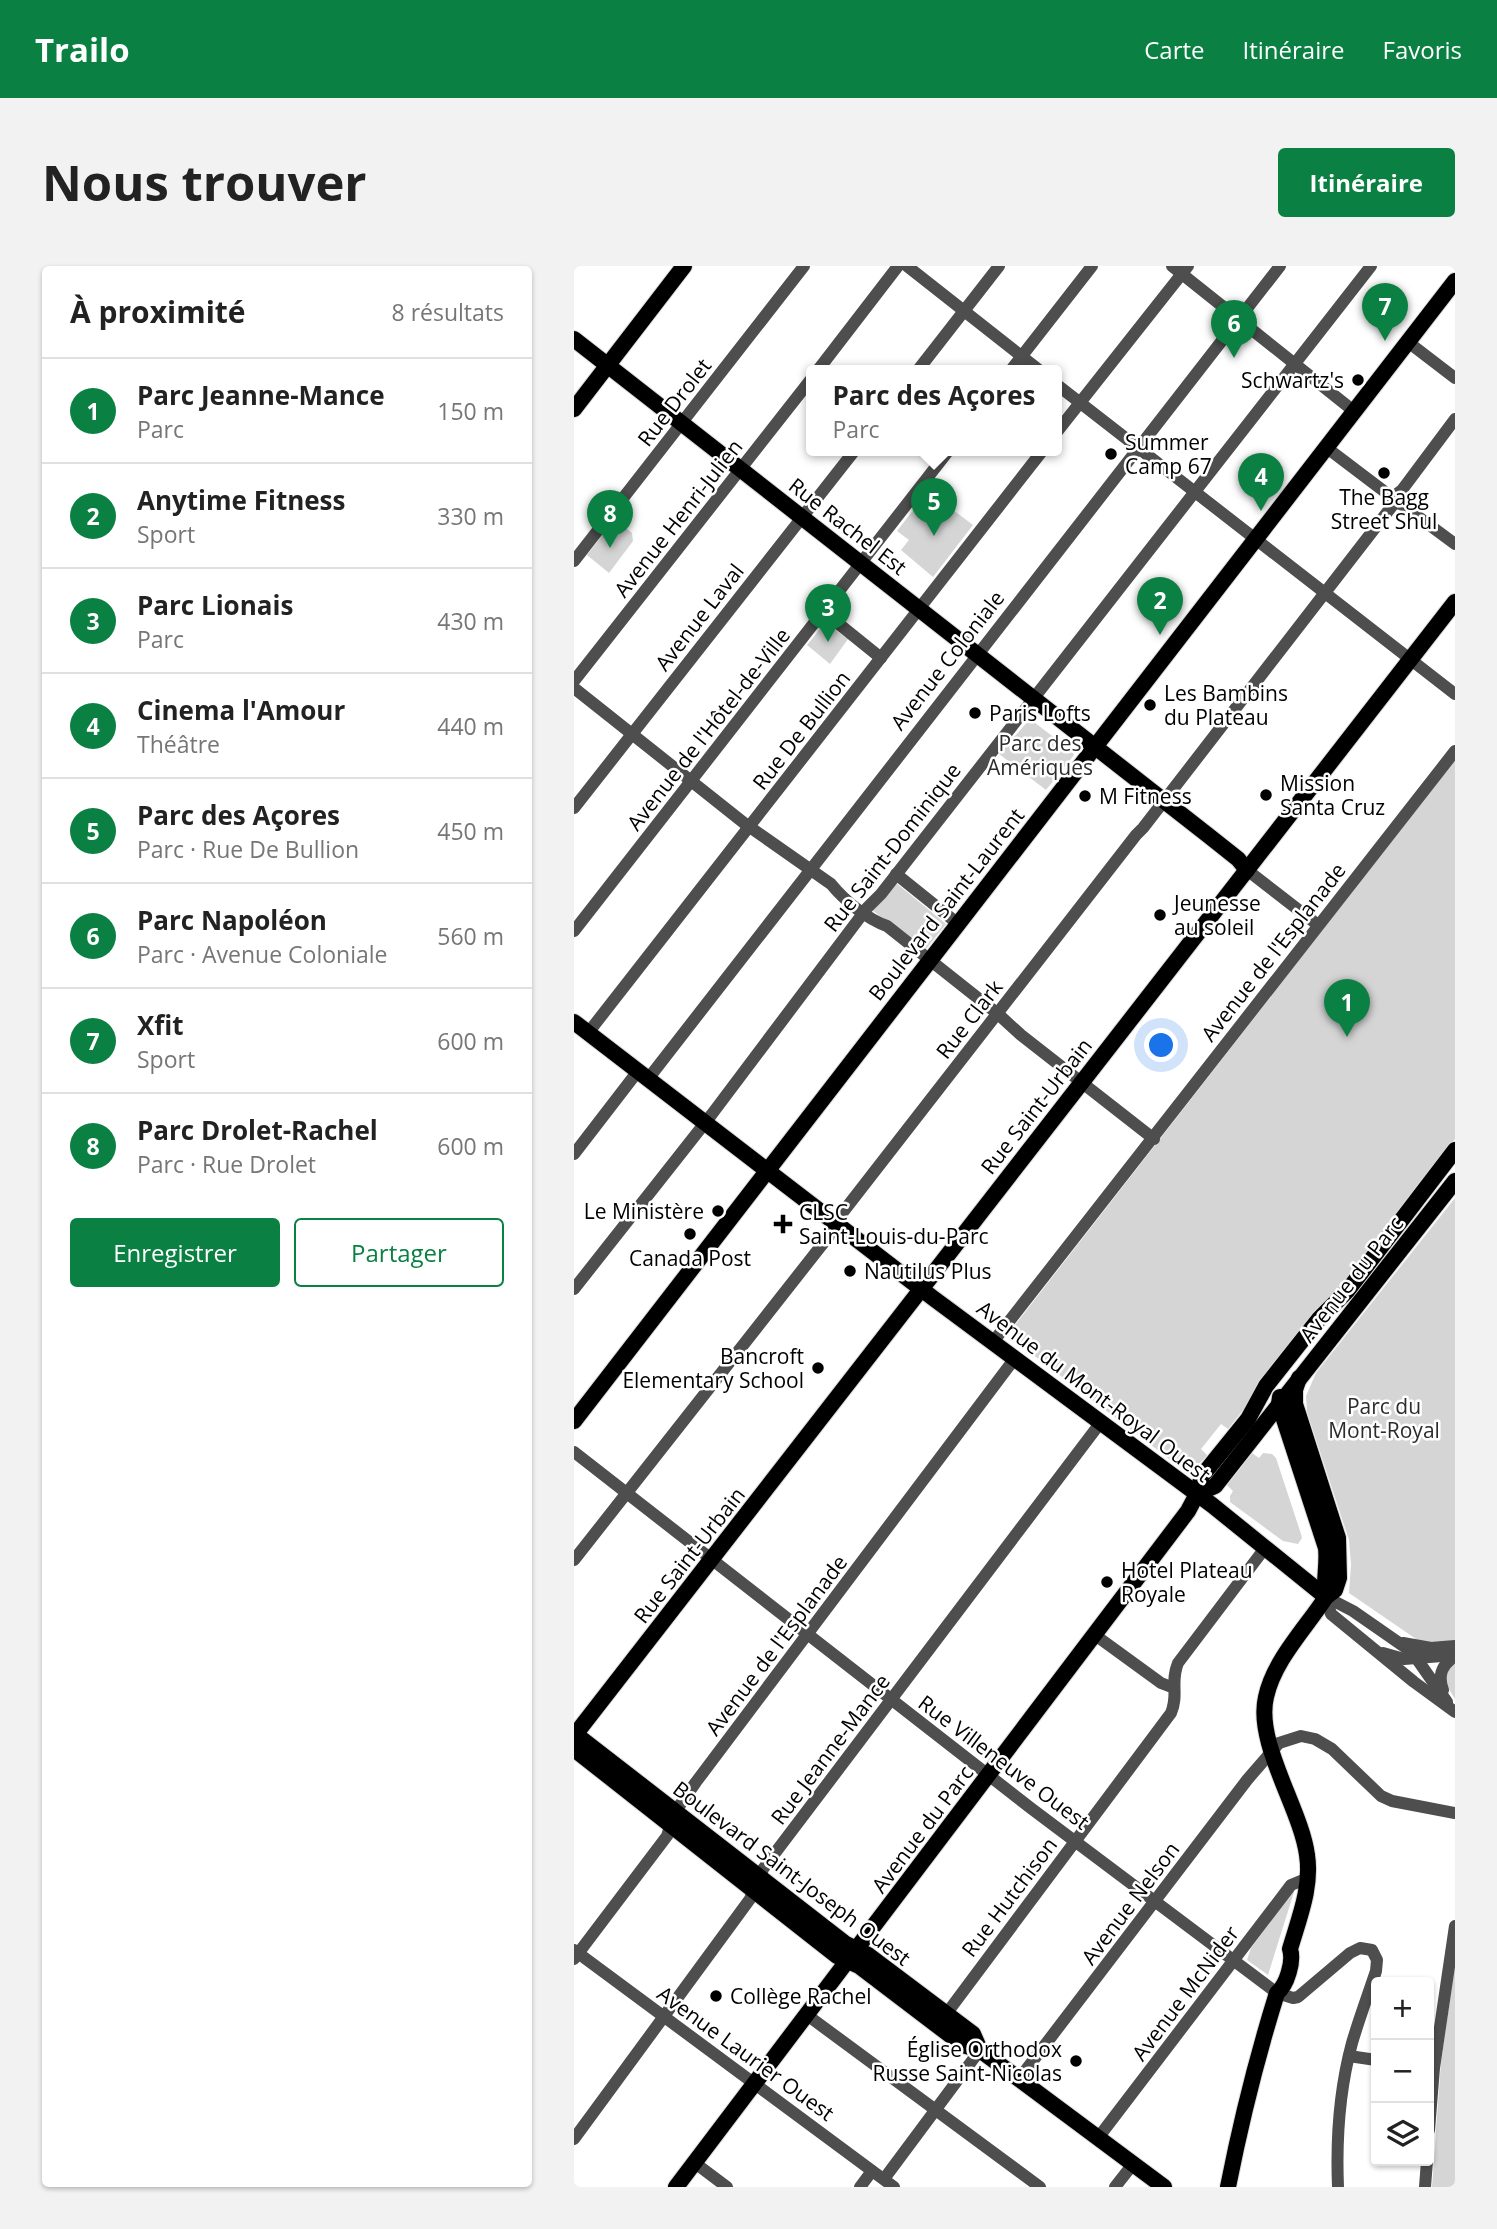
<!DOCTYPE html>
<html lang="fr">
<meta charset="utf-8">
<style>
body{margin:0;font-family:"Open Sans",sans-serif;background:#f2f2f2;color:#222}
.controls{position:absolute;right:21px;bottom:21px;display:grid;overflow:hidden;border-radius:7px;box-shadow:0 2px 5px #0004}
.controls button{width:63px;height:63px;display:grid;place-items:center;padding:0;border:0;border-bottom:2px solid #e0e0e0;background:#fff;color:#222;font:35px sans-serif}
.you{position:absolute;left:588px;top:780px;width:24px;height:24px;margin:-18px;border:5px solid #fff;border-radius:50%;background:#1a73e8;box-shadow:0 0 0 10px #1a73e833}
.badge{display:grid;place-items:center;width:46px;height:46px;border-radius:50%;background:#0b8043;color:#fff;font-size:23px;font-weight:700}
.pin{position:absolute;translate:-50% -58px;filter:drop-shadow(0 2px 4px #0008)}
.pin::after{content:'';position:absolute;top:37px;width:24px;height:21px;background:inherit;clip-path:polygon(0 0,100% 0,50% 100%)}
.popup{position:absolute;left:232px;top:99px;width:256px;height:91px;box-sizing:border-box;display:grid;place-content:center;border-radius:7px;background:#fff;filter:drop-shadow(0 2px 5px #0005);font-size:23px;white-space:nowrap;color:#767676}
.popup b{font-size:26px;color:#222}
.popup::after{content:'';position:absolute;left:50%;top:100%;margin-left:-14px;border:14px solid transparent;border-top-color:#fff}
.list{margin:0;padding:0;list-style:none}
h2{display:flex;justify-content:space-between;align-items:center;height:91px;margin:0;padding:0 28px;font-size:30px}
h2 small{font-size:23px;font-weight:400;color:#767676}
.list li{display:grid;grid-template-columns:46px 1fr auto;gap:21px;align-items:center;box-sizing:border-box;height:105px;padding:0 28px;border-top:2px solid #e0e0e0}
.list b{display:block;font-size:26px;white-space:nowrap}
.list p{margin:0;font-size:23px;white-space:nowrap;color:#767676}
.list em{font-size:23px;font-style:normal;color:#767676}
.actions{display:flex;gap:14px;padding:21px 28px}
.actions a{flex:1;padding:16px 0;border:2px solid #0b8043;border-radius:7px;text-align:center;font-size:24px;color:#0b8043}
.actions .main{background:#0b8043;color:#fff}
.icon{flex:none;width:38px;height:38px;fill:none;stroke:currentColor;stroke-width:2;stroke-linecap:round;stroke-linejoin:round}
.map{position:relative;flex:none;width:881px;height:1921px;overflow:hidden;border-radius:7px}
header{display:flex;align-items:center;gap:42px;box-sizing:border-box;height:98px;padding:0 35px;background:#0b8043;color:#fff}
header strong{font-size:33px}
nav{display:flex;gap:38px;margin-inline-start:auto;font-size:24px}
.intro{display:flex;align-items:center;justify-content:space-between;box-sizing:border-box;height:168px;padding:0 42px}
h1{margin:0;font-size:49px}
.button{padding:18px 32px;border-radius:7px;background:#0b8043;color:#fff;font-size:24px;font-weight:700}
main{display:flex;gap:42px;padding:0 42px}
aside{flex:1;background:#fff;border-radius:7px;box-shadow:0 2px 5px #0004}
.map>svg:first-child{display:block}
.green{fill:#d5d5d5}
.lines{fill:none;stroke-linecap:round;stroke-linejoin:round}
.major-casing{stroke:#dbdbdb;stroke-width:18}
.minor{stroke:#4e4e4e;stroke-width:12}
.major{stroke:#000;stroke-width:16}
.poi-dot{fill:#000;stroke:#fff;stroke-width:2.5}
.labels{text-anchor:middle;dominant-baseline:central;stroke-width:5;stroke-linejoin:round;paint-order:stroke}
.poi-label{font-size:21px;fill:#000;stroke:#fff;text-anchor:start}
.street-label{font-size:21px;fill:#000;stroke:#fff}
.park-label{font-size:21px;fill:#2c2c2c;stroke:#fff}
</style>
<header>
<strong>Trailo</strong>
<nav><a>Carte</a><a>Itinéraire</a><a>Favoris</a></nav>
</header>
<div class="intro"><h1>Nous trouver</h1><a class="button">Itinéraire</a></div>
<main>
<aside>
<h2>À proximité<small>8 résultats</small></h2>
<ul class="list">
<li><span class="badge">1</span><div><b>Parc Jeanne-Mance</b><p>Parc</p></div><em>150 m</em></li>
<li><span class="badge">2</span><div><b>Anytime Fitness</b><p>Sport</p></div><em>330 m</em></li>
<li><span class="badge">3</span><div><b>Parc Lionais</b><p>Parc</p></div><em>430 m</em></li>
<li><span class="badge">4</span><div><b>Cinema l'Amour</b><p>Théâtre</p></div><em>440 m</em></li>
<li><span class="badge">5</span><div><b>Parc des Açores</b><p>Parc · Rue De Bullion</p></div><em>450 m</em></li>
<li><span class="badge">6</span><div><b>Parc Napoléon</b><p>Parc · Avenue Coloniale</p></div><em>560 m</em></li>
<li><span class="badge">7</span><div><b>Xfit</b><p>Sport</p></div><em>600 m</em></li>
<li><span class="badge">8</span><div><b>Parc Drolet-Rachel</b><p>Parc · Rue Drolet</p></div><em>600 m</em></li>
</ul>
<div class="actions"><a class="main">Enregistrer</a><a>Partager</a></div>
</aside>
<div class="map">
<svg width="881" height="1921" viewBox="0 0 881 1921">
<rect width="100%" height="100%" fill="#fff"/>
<g class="green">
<polygon points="354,225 399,259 359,311 327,284 335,274 323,265"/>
<polygon points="41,253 58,267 59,275 35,307 13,289"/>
<polygon points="251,357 274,373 256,398 233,379"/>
<polygon points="456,453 499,486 500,489 472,524 425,488"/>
<path d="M 881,494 L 881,873 L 654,1163 L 647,1158 L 627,1183 L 633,1189 C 626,1199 619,1203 607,1202 L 445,1078 L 440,1069 L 441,1059 Z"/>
<polygon points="321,616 372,658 352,683 299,645"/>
<polygon points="881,932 881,1433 870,1415 877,1397 775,1327 777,1298 775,1274 733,1146 732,1130 742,1107"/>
<polygon points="678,1187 685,1192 689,1187 698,1188 702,1192 727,1268 728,1272 724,1278 709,1275 656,1236 656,1230 659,1225 653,1219"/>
<polygon points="719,1625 720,1626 694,1709 673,1694 677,1682"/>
<polygon points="881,1699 881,1921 858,1921 867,1796"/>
</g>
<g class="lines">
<defs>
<g id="major">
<polyline points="0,73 635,570 664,593 673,604"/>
<polyline points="0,143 110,0"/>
<polyline points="0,756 359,1032 638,1239 752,1331"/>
<path d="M 706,1131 L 705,1138 L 752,1282 C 754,1299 749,1314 752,1331"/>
<polyline points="0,1155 881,15"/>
<polyline points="623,1228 641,1220 881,915"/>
<polyline points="0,1467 272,1678 294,1689 399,1768 406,1784"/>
<polyline points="0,1470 881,336"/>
<polyline points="0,1483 263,1690 285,1700 389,1779 406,1784 590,1921"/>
<polyline points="102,1921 614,1245 623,1228 628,1210 674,1153 692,1120 745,1053 774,1024 881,884"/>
<path d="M 654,1921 C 667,1855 683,1791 703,1727 C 713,1719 720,1695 716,1683 C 725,1652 738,1621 733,1589 C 727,1543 681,1477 692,1431 C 700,1394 732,1362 752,1331 L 761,1324 L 765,1312 L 764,1272 L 721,1138 L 721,1124 L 725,1112"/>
</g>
</defs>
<use href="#major" class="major-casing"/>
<g class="minor">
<polyline points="333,0 465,104"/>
<polyline points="598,0 781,146"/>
<polyline points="834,76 881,112"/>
<polyline points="244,104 324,0"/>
<polyline points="344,104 425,0"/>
<polyline points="437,104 518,0"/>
<polyline points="482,118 881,428"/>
<polyline points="482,167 614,0"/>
<polyline points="753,182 815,229 820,230 828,224 881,153"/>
<polyline points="0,295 230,0"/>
<polyline points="250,346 307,392"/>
<polyline points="0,415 238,112"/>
<path d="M 0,422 L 170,557 L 257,618 C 271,635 293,653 313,660 L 424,748 L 447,769 L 580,873"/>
<polyline points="0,542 281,184"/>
<polyline points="673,604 744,659"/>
<polyline points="322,608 383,657"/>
<polyline points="0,665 375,184"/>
<polyline points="14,767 469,184"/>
<polyline points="74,813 706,0"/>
<polyline points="0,888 64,805"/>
<polyline points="0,1023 138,848 293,642 307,628 797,0"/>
<polyline points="419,1076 881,485"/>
<path d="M 0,1186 L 458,1543 L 703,1727 L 719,1732 L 724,1731 L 776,1687 L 786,1682 L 798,1684 L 803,1694 L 802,1705 C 794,1729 785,1753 778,1777 C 765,1825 762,1872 764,1921"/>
<polyline points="0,1294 258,966 269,946 562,569 569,562 818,240 822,237 827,238 881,278"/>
<polyline points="752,1331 757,1348 840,1416 881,1446"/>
<polyline points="752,1331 779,1345 838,1386 873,1436"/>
<polyline points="521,1369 587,1417 600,1422"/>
<polyline points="829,1377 857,1382 881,1380"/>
<polyline points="809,1387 830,1393 881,1389"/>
<path d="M 869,1424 C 863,1408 869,1398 881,1390"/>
<polyline points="0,1684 320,1921"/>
<polyline points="0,1693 93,1570 101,1546 122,1516 441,1092"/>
<polyline points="233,1749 466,1921"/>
<path d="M 367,1755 L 597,1447 C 605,1428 596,1416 604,1397 L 691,1282"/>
<polyline points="775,1790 802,1794"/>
<polyline points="445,1813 673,1514 705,1477 727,1470 741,1473 758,1483 807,1530 818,1535 881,1547"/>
<polyline points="855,1864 860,1802 881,1660"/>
<polyline points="524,1872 717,1619 734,1612"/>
<polyline points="0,1873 176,1633 189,1603 527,1156"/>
<polyline points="121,1897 153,1921"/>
<polyline points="310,1913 406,1784"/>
<polyline points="286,1921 298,1905"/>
<polyline points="541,1921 559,1898"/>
<polyline points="851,1921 853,1895"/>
</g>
<use href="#major" class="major"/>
</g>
<g class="poi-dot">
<circle cx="784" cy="114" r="7"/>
<circle cx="537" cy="188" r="7"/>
<circle cx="810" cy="207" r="7"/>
<circle cx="576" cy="439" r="7"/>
<circle cx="401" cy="447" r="7"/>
<circle cx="692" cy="529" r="7"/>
<circle cx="511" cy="530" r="7"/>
<circle cx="586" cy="649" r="7"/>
<circle cx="144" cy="945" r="7"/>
<path d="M205.5 947.5h7v7h7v7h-7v7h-7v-7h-7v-7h7z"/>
<circle cx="116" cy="968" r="7"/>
<circle cx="276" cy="1005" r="7"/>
<circle cx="244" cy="1102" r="7"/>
<circle cx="533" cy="1316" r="7"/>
<circle cx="142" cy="1730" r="7"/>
<circle cx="502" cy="1795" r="7"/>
</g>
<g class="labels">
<g class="poi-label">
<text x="770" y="114" text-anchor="end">Schwartz's</text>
<text x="551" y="176">Summer<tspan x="551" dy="24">Camp 67</tspan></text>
<text x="810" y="231" text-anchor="middle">The Bagg<tspan x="810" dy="24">Street Shul</tspan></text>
<text x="590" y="427">Les Bambins<tspan x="590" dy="24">du Plateau</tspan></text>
<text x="415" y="447">Paris Lofts</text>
<text x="706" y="517">Mission<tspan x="706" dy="24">Santa Cruz</tspan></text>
<text x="525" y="530">M Fitness</text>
<text x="600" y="637">Jeunesse<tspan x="600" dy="24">au soleil</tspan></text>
<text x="130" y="945" text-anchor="end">Le Ministère</text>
<text x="225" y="946">CLSC<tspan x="225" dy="24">Saint-Louis-du-Parc</tspan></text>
<text x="116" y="992" text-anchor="middle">Canada Post</text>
<text x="290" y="1005">Nautilus Plus</text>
<text x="230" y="1090" text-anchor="end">Bancroft<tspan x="230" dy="24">Elementary School</tspan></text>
<text x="547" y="1304">Hotel Plateau<tspan x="547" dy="24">Royale</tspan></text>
<text x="156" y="1730">Collège Rachel</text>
<text x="488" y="1783" text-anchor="end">Église Orthodox<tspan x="488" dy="24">Russe Saint-Nicolas</tspan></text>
</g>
<g class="street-label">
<text transform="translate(100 136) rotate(-52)">Rue Drolet</text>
<text transform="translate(104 252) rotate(-52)">Avenue Henri-Julien</text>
<text transform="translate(274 260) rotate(38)">Rue Rachel Est</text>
<text transform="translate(125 351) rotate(-52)">Avenue Laval</text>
<text transform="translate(373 394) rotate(-52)">Avenue Coloniale</text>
<text transform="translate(134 463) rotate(-52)">Avenue de l'Hôtel-de-Ville</text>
<text transform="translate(227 464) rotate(-52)">Rue De Bullion</text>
<text transform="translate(318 581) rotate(-52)">Rue Saint-Dominique</text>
<text transform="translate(372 638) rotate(-52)">Boulevard Saint-Laurent</text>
<text transform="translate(699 686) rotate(-52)">Avenue de l'Esplanade</text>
<text transform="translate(395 753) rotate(-52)">Rue Clark</text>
<text transform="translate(462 840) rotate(-52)">Rue Saint-Urbain</text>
<text transform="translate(777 1013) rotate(-52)">Avenue du Parc</text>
<text transform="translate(520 1125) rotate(37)">Avenue du Mont-Royal Ouest</text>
<text transform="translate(115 1289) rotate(-52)">Rue Saint-Urbain</text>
<text transform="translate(202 1379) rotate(-53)">Avenue de l'Esplanade</text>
<text transform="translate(256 1483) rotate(-53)">Rue Jeanne-Mance</text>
<text transform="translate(430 1496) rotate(37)">Rue Villeneuve Ouest</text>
<text transform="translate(348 1563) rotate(-53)">Avenue du Parc</text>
<text transform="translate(218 1607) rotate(37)">Boulevard Saint-Joseph Ouest</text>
<text transform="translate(435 1631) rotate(-53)">Rue Hutchison</text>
<text transform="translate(556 1637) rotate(-53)">Avenue Nelson</text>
<text transform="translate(611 1727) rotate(-53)">Avenue McNider</text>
<text transform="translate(172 1787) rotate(36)">Avenue Laurier Ouest</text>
</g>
<g class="park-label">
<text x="466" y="477">Parc des<tspan x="466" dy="24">Amériques</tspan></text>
<text x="810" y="1140">Parc du<tspan x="810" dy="24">Mont-Royal</tspan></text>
</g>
</g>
</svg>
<div class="controls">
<button>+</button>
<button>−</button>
<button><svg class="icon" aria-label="layers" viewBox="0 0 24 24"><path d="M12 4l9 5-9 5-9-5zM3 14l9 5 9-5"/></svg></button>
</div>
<div class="you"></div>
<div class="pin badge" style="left:773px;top:771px">1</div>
<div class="pin badge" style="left:586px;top:369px">2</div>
<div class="pin badge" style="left:254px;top:376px">3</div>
<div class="pin badge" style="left:687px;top:245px">4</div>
<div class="pin badge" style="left:360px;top:270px">5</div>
<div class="popup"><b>Parc des Açores</b>Parc</div>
<div class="pin badge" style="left:660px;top:92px">6</div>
<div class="pin badge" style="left:811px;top:75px">7</div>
<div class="pin badge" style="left:36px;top:282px">8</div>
</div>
</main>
